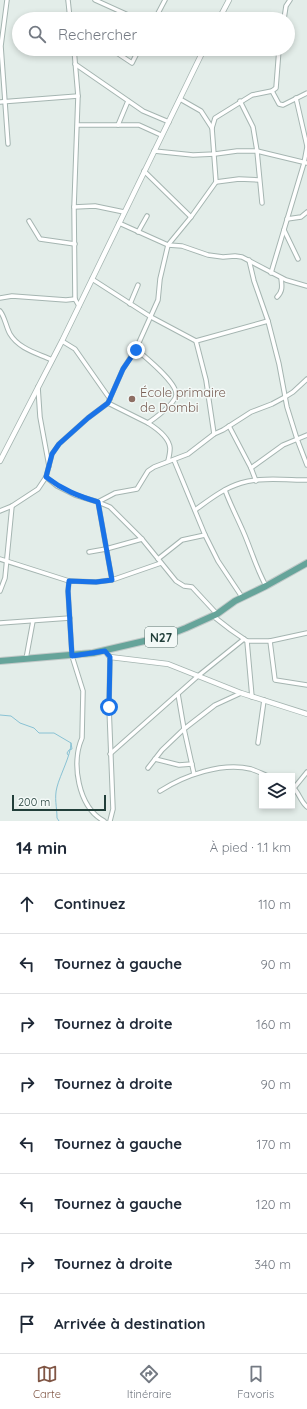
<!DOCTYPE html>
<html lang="fr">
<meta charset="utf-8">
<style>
body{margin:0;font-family:Quicksand,sans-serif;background:#f6f6f7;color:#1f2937}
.controls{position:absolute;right:12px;bottom:12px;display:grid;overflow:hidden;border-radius:0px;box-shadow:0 2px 6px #0003}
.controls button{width:36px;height:36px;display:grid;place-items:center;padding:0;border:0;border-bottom:1px solid #e0e1e3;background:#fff;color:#1f2937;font:20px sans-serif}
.scale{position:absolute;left:12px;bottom:10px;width:94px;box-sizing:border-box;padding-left:4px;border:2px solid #223f3a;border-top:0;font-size:11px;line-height:14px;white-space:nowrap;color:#223f3a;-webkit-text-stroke:3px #f3f9f7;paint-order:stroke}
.stop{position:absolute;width:12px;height:12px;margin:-9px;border:3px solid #1a73e8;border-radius:50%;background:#fff}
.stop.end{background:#1a73e8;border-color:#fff;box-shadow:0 1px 4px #0008}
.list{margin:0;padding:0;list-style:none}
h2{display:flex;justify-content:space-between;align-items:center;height:52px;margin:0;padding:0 16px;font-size:17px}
h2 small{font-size:13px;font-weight:400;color:#747a83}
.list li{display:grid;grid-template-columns:26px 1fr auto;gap:12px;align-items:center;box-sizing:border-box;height:60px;padding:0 16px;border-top:1px solid #e0e1e3}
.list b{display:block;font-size:15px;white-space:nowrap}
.list em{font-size:13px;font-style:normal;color:#747a83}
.icon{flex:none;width:22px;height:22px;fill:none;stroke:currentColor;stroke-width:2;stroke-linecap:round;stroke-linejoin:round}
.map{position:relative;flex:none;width:307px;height:821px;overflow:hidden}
.search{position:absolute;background:#fff;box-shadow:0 2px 6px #0003;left:12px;right:12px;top:12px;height:44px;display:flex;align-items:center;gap:10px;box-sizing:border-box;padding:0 14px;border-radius:22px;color:#747a83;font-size:15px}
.sheet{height:532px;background:#fff}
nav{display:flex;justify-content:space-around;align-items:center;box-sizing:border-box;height:56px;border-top:1px solid #e0e1e3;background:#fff;font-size:11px;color:#747a83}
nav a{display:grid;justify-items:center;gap:2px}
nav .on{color:#805645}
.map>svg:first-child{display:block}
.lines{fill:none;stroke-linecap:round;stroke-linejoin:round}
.stream{stroke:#89c2d4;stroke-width:1}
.minor-casing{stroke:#a5b5b1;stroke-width:5.5}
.tertiary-casing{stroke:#a5b5b1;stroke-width:6}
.primary-casing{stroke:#c1c9c8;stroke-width:8}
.minor{stroke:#fff;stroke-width:3.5}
.tertiary{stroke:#fff;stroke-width:4.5}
.primary{stroke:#66a49a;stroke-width:6}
.route{stroke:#1a73e8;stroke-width:5}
.education-dot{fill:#8d6e63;stroke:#f3f9f7;stroke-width:1.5}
.labels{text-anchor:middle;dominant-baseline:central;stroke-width:3;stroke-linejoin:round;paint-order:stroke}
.shield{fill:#f3f9f7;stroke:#617773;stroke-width:1}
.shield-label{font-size:12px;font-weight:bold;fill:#223f3a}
.education-label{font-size:13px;fill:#785e54;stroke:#f3f9f7;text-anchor:start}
</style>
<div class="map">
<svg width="307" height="821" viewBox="0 0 307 821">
<rect width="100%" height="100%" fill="#e3ede9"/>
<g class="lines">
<g class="stream">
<path d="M 0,715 L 11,716 L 20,723 L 34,728 L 39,733 L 54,733 L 71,743 C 71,755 60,775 57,787 C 54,798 57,807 57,818 L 59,821"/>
<polyline points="68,755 67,753 69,750 72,749 71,743"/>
</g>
<defs>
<g id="minor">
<polyline points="7,0 1,46 8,144"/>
<polyline points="68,0 70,19"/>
<polyline points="95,0 137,19"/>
<polyline points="155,19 165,0"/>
<polyline points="284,19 286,6 290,0"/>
<polyline points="74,49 78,96 74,207 75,299 79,306"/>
<polyline points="111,49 132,63 139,49"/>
<polyline points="74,50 81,49"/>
<polyline points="75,64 143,111 169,122"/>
<polyline points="272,91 279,104 283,105 307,93"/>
<polyline points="296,98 307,146"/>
<polyline points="180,99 201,111 212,128"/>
<polyline points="240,101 253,127 257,151 262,203"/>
<polyline points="0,102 78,96"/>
<polyline points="78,125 139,125 161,135"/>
<polyline points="118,125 128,101"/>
<polyline points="154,151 193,155 215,154 237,151 257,151 307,163"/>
<polyline points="144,171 191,217"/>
<polyline points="216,182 239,179 259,180"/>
<polyline points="74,207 95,206 124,212"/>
<polyline points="287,219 301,217 307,212"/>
<polyline points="29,221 40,239 75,244"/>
<polyline points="119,223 168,245 182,246 208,255 223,257 235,256 242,257 286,280 307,286"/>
<polyline points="284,230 298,259"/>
<polyline points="138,232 147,216"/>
<polyline points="249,260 254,281 268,321 279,364 287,407 297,439 307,465"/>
<polyline points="271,273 304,163 307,147"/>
<polyline points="92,279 151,317 196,341 268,321"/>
<path d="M 277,297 C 283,291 282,286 281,278"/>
<polyline points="0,298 12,296 66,300 75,299"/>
<polyline points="130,304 138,285"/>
<path d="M 0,311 C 5,317 6,327 10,334 C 19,349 37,353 52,360"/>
<polyline points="62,341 75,349 110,399"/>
<polyline points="196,341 206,380 214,434"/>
<polyline points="38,387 40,417 49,466"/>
<path d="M 108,403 L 148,423 C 155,418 175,404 176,395 C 178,383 145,357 136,349"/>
<path d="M 148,423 C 156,428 169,437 170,448 C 170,452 169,457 168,461"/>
<polyline points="229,426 251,468 256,481"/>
<polyline points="174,460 205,535 218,561 242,597"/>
<polyline points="251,468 283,445 307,435"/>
<polyline points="46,477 57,486 75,495 98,502 110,507 142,539 176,581 184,586 192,587 217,614"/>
<path d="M 225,490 C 230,504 237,517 243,531 C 251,549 256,568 266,586"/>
<path d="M 195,510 C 209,500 224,488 241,483 C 260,477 287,480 307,480"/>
<polyline points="0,511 12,506 38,489 46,477 52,454 59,444 88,418 108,403 123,369 136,349 158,300 160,279 168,245 191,217 216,182 212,128 215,118 252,95 272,91 276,88 279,49"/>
<polyline points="89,552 106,549 142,539"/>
<polyline points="0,559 69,581 96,582 112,580 161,563"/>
<polyline points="158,559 182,540 205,535"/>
<polyline points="112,580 98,502 115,493 137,489 148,471 154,467 188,454 214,434 223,430 251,412 272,404 285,397 293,392 307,379"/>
<path d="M 69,581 L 68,591 L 72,656 L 83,691 L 82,738 C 71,763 78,807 104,821"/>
<polyline points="0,591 5,578 12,506"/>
<polyline points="213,616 231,630 247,641 252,697"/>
<polyline points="0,623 70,618"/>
<polyline points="247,641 270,641 307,633"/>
<polyline points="270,641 275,680 307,685"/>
<polyline points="110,657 109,707 113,809 110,821"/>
<polyline points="26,659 33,621"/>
<polyline points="178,694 184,729 194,774"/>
<polyline points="258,743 264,700"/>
<polyline points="110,754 198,676 244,639"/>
<polyline points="155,759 179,765 192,764"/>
<polyline points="148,768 162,750 184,729 215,705 241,693"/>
<path d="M 292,786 C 299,792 300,801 307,807"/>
<polyline points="294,788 307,772"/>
<path d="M 160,791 C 185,775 222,762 251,769 C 257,771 263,774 268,776"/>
</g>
<g id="tertiary">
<polyline points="219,19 229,0"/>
<polyline points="0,461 62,341 204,49"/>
<polyline points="105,651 110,657 168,664 241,693 307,714"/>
</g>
<polyline id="primary" points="0,661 93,653 166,636 186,628 217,614 235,601 266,586 307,563"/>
</defs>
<use href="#minor" class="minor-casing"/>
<use href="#tertiary" class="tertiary-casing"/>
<use href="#primary" class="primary-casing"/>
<use href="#minor" class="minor"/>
<use href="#tertiary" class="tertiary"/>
<use href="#primary" class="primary"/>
</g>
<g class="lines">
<path class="route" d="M 109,707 L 110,657 L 105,651 L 72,656 L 68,591 L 69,581 L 96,582 L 112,580 L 98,502 C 78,496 63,490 46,477 L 52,454 L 59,444 L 88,418 L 108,403 L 123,369 L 136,350"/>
</g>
<circle class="education-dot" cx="132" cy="399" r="4"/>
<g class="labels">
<rect class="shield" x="145" y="627" width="32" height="20" rx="3"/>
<g class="shield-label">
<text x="161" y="637">N27</text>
</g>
<g class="education-label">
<text x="140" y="392">École primaire<tspan x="140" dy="15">de Dombi</tspan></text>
</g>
</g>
</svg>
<div class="controls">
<button><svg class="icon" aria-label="layers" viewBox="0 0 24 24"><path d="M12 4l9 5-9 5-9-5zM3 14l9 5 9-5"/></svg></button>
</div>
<div class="scale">200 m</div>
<div class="stop" style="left:109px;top:707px"></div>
<div class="stop end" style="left:136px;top:350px"></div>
<div class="search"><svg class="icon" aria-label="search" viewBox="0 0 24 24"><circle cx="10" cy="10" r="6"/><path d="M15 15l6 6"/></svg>Rechercher</div>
</div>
<section class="sheet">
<h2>14 min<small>À pied · 1.1 km</small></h2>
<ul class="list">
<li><svg class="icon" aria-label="ahead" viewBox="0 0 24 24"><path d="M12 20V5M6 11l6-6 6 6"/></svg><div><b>Continuez</b></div><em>110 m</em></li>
<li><svg class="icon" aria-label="left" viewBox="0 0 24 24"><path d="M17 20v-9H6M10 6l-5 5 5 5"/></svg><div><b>Tournez à gauche</b></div><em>90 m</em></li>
<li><svg class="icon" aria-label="right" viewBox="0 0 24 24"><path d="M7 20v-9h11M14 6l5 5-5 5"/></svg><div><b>Tournez à droite</b></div><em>160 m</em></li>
<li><svg class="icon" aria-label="right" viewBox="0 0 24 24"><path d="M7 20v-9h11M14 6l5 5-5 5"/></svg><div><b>Tournez à droite</b></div><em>90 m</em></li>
<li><svg class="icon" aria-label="left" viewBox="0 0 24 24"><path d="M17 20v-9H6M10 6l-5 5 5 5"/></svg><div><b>Tournez à gauche</b></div><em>170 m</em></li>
<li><svg class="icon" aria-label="left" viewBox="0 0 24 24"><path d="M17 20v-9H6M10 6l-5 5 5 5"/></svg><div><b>Tournez à gauche</b></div><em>120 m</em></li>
<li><svg class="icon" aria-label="right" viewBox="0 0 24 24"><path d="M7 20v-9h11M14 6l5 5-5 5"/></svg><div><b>Tournez à droite</b></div><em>340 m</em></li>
<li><svg class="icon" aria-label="arrive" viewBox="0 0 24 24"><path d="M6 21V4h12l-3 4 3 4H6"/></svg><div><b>Arrivée à destination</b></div></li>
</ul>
</section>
<nav>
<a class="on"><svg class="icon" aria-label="map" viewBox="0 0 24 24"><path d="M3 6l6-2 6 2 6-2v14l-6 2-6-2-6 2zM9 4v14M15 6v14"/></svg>Carte</a>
<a><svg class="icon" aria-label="directions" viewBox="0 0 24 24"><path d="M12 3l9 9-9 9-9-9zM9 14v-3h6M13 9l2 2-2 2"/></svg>Itinéraire</a>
<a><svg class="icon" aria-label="saved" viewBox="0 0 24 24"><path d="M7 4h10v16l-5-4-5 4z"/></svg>Favoris</a>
</nav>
